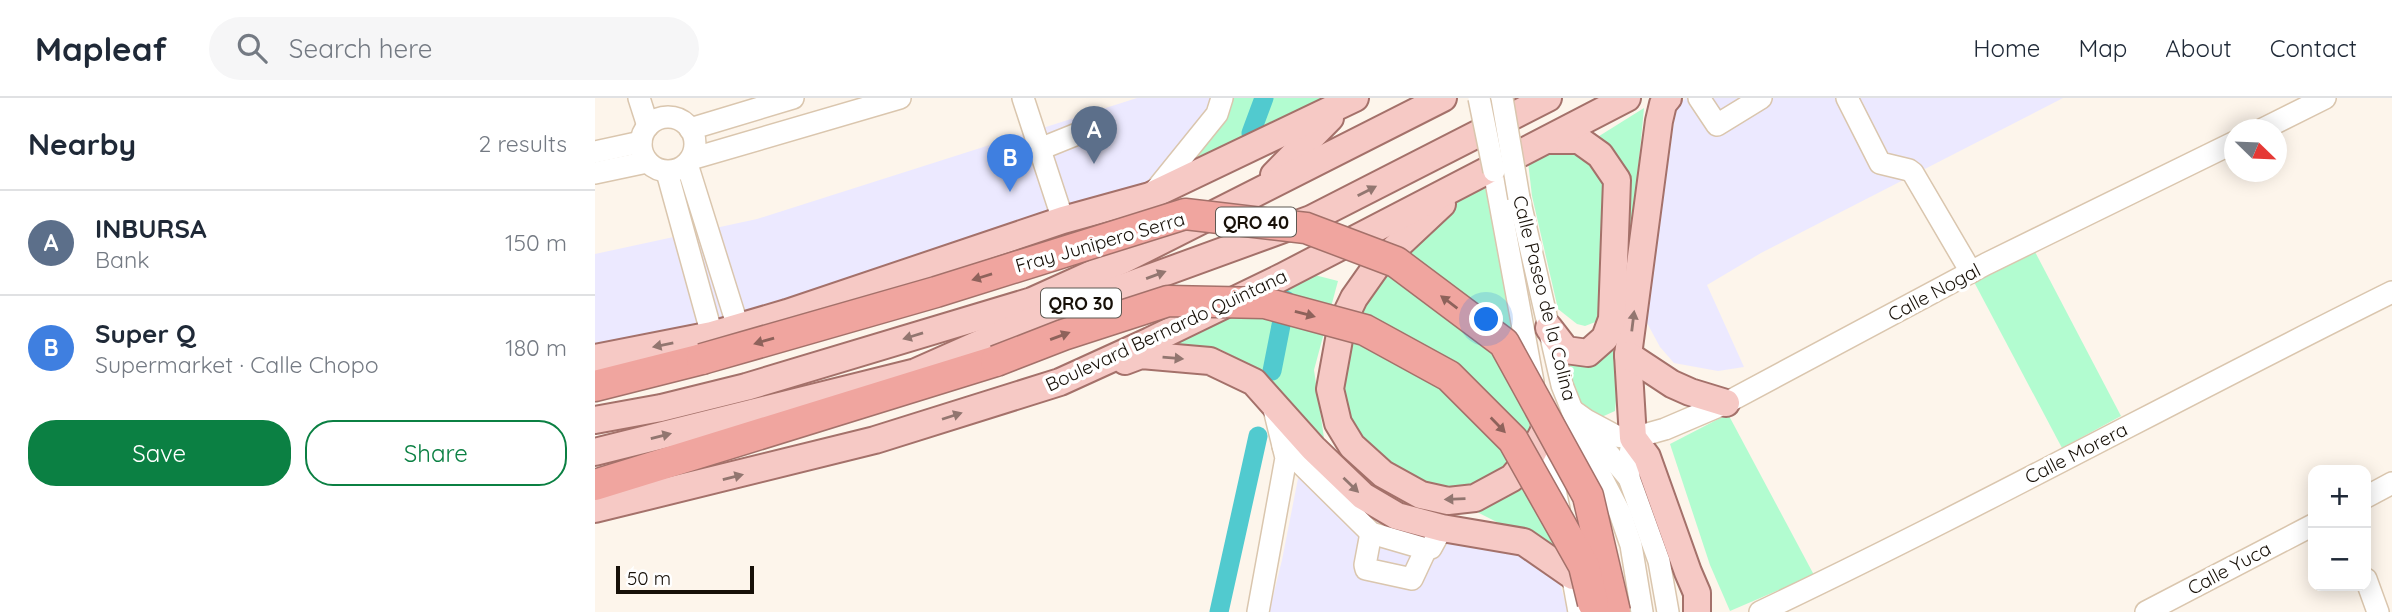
<!DOCTYPE html>
<meta charset="utf-8">
<style>
body{margin:0;font-family:Quicksand,sans-serif;background:#f6f6f7;color:#1f2937}
.controls{position:absolute;right:21px;bottom:21px;display:grid;overflow:hidden;border-radius:14px;box-shadow:0 4px 18px #0003}
.controls button{width:63px;height:63px;display:grid;place-items:center;padding:0;border:0;border-bottom:2px solid #e0e1e3;background:#fff;color:#1f2937;font:35px sans-serif}
.compass{position:absolute;left:1629px;top:21px;width:63px;height:63px;border-radius:50%;background:#fff;box-shadow:0 4px 18px #0003;rotate:113deg}
.scale{position:absolute;left:21px;bottom:18px;width:138px;box-sizing:border-box;padding-left:7px;border:4px solid #171008;border-top:0;font-size:19px;line-height:24px;white-space:nowrap;color:#171008;-webkit-text-stroke:5px #fff;paint-order:stroke}
.you{position:absolute;left:892px;top:222px;width:24px;height:24px;margin:-18px;border:5px solid #fff;border-radius:50%;background:#1a73e8;box-shadow:0 0 0 10px #1a73e833}
.badge{display:grid;place-items:center;width:46px;height:46px;border-radius:50%;background:#0b8043;color:#fff;font-size:23px;font-weight:700}
.pin{position:absolute;translate:-50% -58px;filter:drop-shadow(0 2px 4px #0008)}
.pin::after{content:'';position:absolute;top:37px;width:24px;height:21px;background:inherit;clip-path:polygon(0 0,100% 0,50% 100%)}
.list{margin:0;padding:0;list-style:none}
h2{display:flex;justify-content:space-between;align-items:center;height:91px;margin:0;padding:0 28px;font-size:30px}
h2 small{font-size:23px;font-weight:400;color:#747a83}
.list li{display:grid;grid-template-columns:46px 1fr auto;gap:21px;align-items:center;box-sizing:border-box;height:105px;padding:0 28px;border-top:2px solid #e0e1e3}
.list b{display:block;font-size:26px;white-space:nowrap}
.list p{margin:0;font-size:23px;white-space:nowrap;color:#747a83}
.list em{font-size:23px;font-style:normal;color:#747a83}
.actions{display:flex;gap:14px;padding:21px 28px}
.actions a{flex:1;padding:16px 0;border:2px solid #0b8043;border-radius:28px;text-align:center;font-size:24px;color:#0b8043}
.actions .main{background:#0b8043;color:#fff}
.icon{flex:none;width:38px;height:38px;fill:none;stroke:currentColor;stroke-width:2;stroke-linecap:round;stroke-linejoin:round}
.map{position:relative;flex:none;width:1797px;height:514px;overflow:hidden}
header{display:flex;align-items:center;gap:42px;box-sizing:border-box;height:98px;padding:0 35px;background:#fff;border-bottom:2px solid #e0e1e3}
header strong{font-size:33px}
nav{display:flex;gap:38px;margin-inline-start:auto;font-size:24px}
.search{width:490px;height:63px;background:#f6f6f7;display:flex;align-items:center;gap:18px;box-sizing:border-box;padding:0 24px;border-radius:38px;color:#747a83;font-size:26px}
main{display:flex}
aside{flex:1;background:#fff}
.map>svg:first-child{display:block}
.commercial{fill:#ece9ff}
.green{fill:#b2fcd0}
.lines{fill:none;stroke-linecap:round;stroke-linejoin:round}
.canal{stroke:#51cacf;stroke-width:19}
.minor-casing{stroke:#dac6ae;stroke-width:24}
.major-casing{stroke:#a4716a;stroke-width:30}
.highway-casing{stroke:#a4716a;stroke-width:33}
.minor{stroke:#fff;stroke-width:21}
.major{stroke:#f6c9c5;stroke-width:26}
.highway{stroke:#f0a59f;stroke-width:30}
.minor-bridge-casing{stroke:#dac6ae;stroke-width:24;stroke-linecap:butt}
.highway-bridge-casing{stroke:#a4716a;stroke-width:33;stroke-linecap:butt}
.minor-bridge{stroke:#fff;stroke-width:21}
.highway-bridge{stroke:#f0a59f;stroke-width:30}
.oneway{fill:#927670}
.oneway2{fill:#8e625b}
.labels{text-anchor:middle;dominant-baseline:central;stroke-width:7;stroke-linejoin:round;paint-order:stroke}
.shield{fill:#fff;stroke:#5d5852;stroke-width:2}
.shield-label{font-size:18px;font-weight:bold;fill:#171008}
.street-label{font-size:19px;fill:#171008;stroke:#fff}
</style>
<header>
<strong>Mapleaf</strong>
<div class="search"><svg class="icon" aria-label="search" viewBox="0 0 24 24"><circle cx="10" cy="10" r="6"/><path d="M15 15l6 6"/></svg>Search here</div>
<nav><a>Home</a><a>Map</a><a>About</a><a>Contact</a></nav>
</header>
<main>
<aside>
<h2>Nearby<small>2 results</small></h2>
<ul class="list">
<li><span class="badge" style="background:#5c6f8a">A</span><div><b>INBURSA</b><p>Bank</p></div><em>150 m</em></li>
<li><span class="badge" style="background:#3f7fe0">B</span><div><b>Super Q</b><p>Supermarket · Calle Chopo</p></div><em>180 m</em></li>
</ul>
<div class="actions"><a class="main">Save</a><a>Share</a></div>
</aside>
<div class="map">
<svg width="1797" height="514" viewBox="0 0 1797 514">
<rect width="100%" height="100%" fill="#fdf5eb"/>
<g class="commercial">
<polygon points="542,0 616,0 622,16 555,98 0,260 0,156 162,121"/>
<polygon points="1091,0 1468,0 1166,155 1112,187 1149,269 1123,273 1079,265 1065,249 1051,223 1079,24 1082,8"/>
<polygon points="709,350 763,407 922,450 954,472 966,489 973,514 674,514 687,462"/>
</g>
<g class="green">
<polygon points="638,0 726,0 590,73 633,17"/>
<polygon points="1049,10 1020,313 1002,321 982,305 967,261 1013,244 1029,86 1001,40"/>
<polygon points="951,54 984,54 1007,67 1007,208 1003,223 990,228 982,226 963,211 937,98 933,64"/>
<polygon points="898,69 948,335 917,380 826,397 743,325 747,225 783,166"/>
<polygon points="1438,150 1526,318 1467,350 1378,182"/>
<polygon points="708,174 743,183 719,272 729,340 665,272 625,251 573,248"/>
<polygon points="1133,316 1219,477 1135,513 1115,467 1075,346"/>
<polygon points="945,354 961,454 878,412"/>
</g>
<g class="lines">
<g class="canal">
<polyline points="656,35 669,0"/>
<polyline points="677,273 691,202"/>
<polyline points="624,514 663,338"/>
</g>
<defs>
<g id="minor">
<polyline points="44,0 53,28"/>
<polyline points="428,0 468,122"/>
<polyline points="1104,0 1122,27 1166,0"/>
<polyline points="1252,0 1285,65 1314,72 1318,75 1376,174"/>
<circle cx="73" cy="46" r="27"/>
<polyline points="95,31 198,0"/>
<polyline points="1666,32 1730,0"/>
<polyline points="445,51 502,28"/>
<polyline points="0,54 46,44"/>
<polyline points="96,61 305,0"/>
<polyline points="92,66 143,229"/>
<polyline points="899,73 938,284"/>
<polyline points="72,74 117,237"/>
<polyline points="0,75 52,64"/>
<polyline points="559,94 622,16 627,0"/>
<polyline points="924,100 967,287 995,357 1025,415 1036,447 1047,514"/>
<polyline points="977,312 991,322 1021,338 1038,340 1070,331 1131,305 1391,166 1640,44"/>
<polyline points="946,326 964,411"/>
<polyline points="990,328 1034,380"/>
<polyline points="1038,340 1034,361 1034,380 1064,463 1073,514"/>
<polyline points="688,348 776,435 831,451 836,450 847,430"/>
<polyline points="1771,399 1797,385"/>
<polyline points="776,435 770,467 771,471 817,481 831,451"/>
<polyline points="976,470 984,514"/>
<polyline points="1771,481 1783,514"/>
<polyline points="663,514 691,360 678,307"/>
<path d="M 1165,514 C 1378,413 1585,299 1797,194"/>
<polyline points="1551,514 1718,427"/>
</g>
<g id="major">
<polyline points="1073,0 1068,6 1064,23 1033,257 1038,340 1052,359 1093,474 1102,495 1102,514"/>
<polyline points="953,42 984,42 1005,57 1022,82 1017,221 1010,240 993,255 971,252 954,230"/>
<polyline points="679,77 735,20"/>
<polyline points="847,106 783,166 759,200 747,225 735,291 743,325 757,348 788,376 826,397 853,403 880,400 917,380 937,356 948,335"/>
<polyline points="1033,257 1077,286 1095,294 1131,305"/>
<polyline points="0,260 117,237 192,215 468,122 555,98 760,0"/>
<polyline points="530,263 546,257 615,263 659,284 718,350 768,398 802,418 847,430 929,444 978,478"/>
<polyline points="0,322 66,310 151,289 437,203 528,162 848,0"/>
<polyline points="0,354 321,274 436,223 716,121 953,0"/>
<polyline points="0,411 280,342 465,284 555,243 687,179 1032,0"/>
</g>
<g id="highway">
<polyline points="0,288 107,261"/>
<polyline points="0,387 401,263"/>
</g>
</defs>
<use href="#minor" class="minor-casing"/>
<use href="#major" class="major-casing"/>
<use href="#highway" class="highway-casing"/>
<use href="#minor" class="minor"/>
<use href="#major" class="major"/>
<use href="#highway" class="highway"/>
<defs>
<g id="minor-bridge">
<polyline points="884,0 899,73"/>
<polyline points="907,0 924,100"/>
</g>
<g id="highway-bridge">
<polyline points="107,261 341,194 590,116 711,130 801,164 909,245 993,398 1020,514"/>
<polyline points="401,263 468,237 573,203 670,205 770,232 854,278 918,342 989,468 998,505"/>
</g>
</defs>
<use href="#minor-bridge" class="minor-bridge-casing"/>
<use href="#highway-bridge" class="highway-bridge-casing"/>
<use href="#minor-bridge" class="minor-bridge"/>
<use href="#highway-bridge" class="highway-bridge"/>
</g>
<defs><path id="oneway-solid" d="M-6-.8H1V-3.2L6.5 0L1 3.2V.8H-6Z" transform="scale(1.75)"/></defs>
<g class="oneway">
<use href="#oneway-solid" transform="translate(772 93) rotate(-27)"/>
<use href="#oneway-solid" transform="translate(561 177) rotate(-20)"/>
<use href="#oneway-solid" transform="translate(1038 223) rotate(-83)"/>
<use href="#oneway-solid" transform="translate(318 238) rotate(163)"/>
<use href="#oneway-solid" transform="translate(68 247) rotate(169)"/>
<use href="#oneway-solid" transform="translate(578 260) rotate(5)"/>
<use href="#oneway-solid" transform="translate(357 318) rotate(-18)"/>
<use href="#oneway-solid" transform="translate(66 338) rotate(-14)"/>
<use href="#oneway-solid" transform="translate(138 379) rotate(-14)"/>
<use href="#oneway-solid" transform="translate(756 387) rotate(44)"/>
<use href="#oneway-solid" transform="translate(860 401) rotate(178)"/>
</g>
<g class="oneway2">
<use href="#oneway-solid" transform="translate(387 179) rotate(163)"/>
<use href="#oneway-solid" transform="translate(854 204) rotate(-143)"/>
<use href="#oneway-solid" transform="translate(710 216) rotate(15)"/>
<use href="#oneway-solid" transform="translate(465 238) rotate(-20)"/>
<use href="#oneway-solid" transform="translate(169 243) rotate(164)"/>
<use href="#oneway-solid" transform="translate(903 327) rotate(46)"/>
</g>
<g class="labels">
<g class="shield">
<rect x="621" y="109.5" width="80" height="29" rx="5"/>
<rect x="446" y="190.5" width="80" height="29" rx="5"/>
</g>
<g class="shield-label">
<text x="661" y="124">QRO 40</text>
<text x="486" y="205">QRO 30</text>
</g>
<g class="street-label">
<text transform="translate(505 144) rotate(-16)">Fray Junipero Serra</text>
<text transform="translate(1339 194) rotate(-28)">Calle Nogal</text>
<text transform="translate(950 200) rotate(76)">Calle Paseo de la Colina</text>
<text transform="translate(571 232) rotate(-25)">Boulevard Bernardo Quintana</text>
<text transform="translate(1481 355) rotate(-27)">Calle Morera</text>
<text transform="translate(1634 470) rotate(-28)">Calle Yuca</text>
</g>
</g>
</svg>
<div class="controls">
<button>+</button>
<button>−</button>
</div>
<svg class="compass" viewBox="-18 -18 36 36"><path d="M0-13l5 13h-10z" fill="#e53935"/><path d="M0 13l5-13h-10z" fill="#747a83"/></svg>
<div class="scale">50 m</div>
<div class="you"></div>
<div class="pin badge" style="left:499px;top:66px;background:#5c6f8a">A</div>
<div class="pin badge" style="left:415px;top:94px;background:#3f7fe0">B</div>
</div>
</main>
